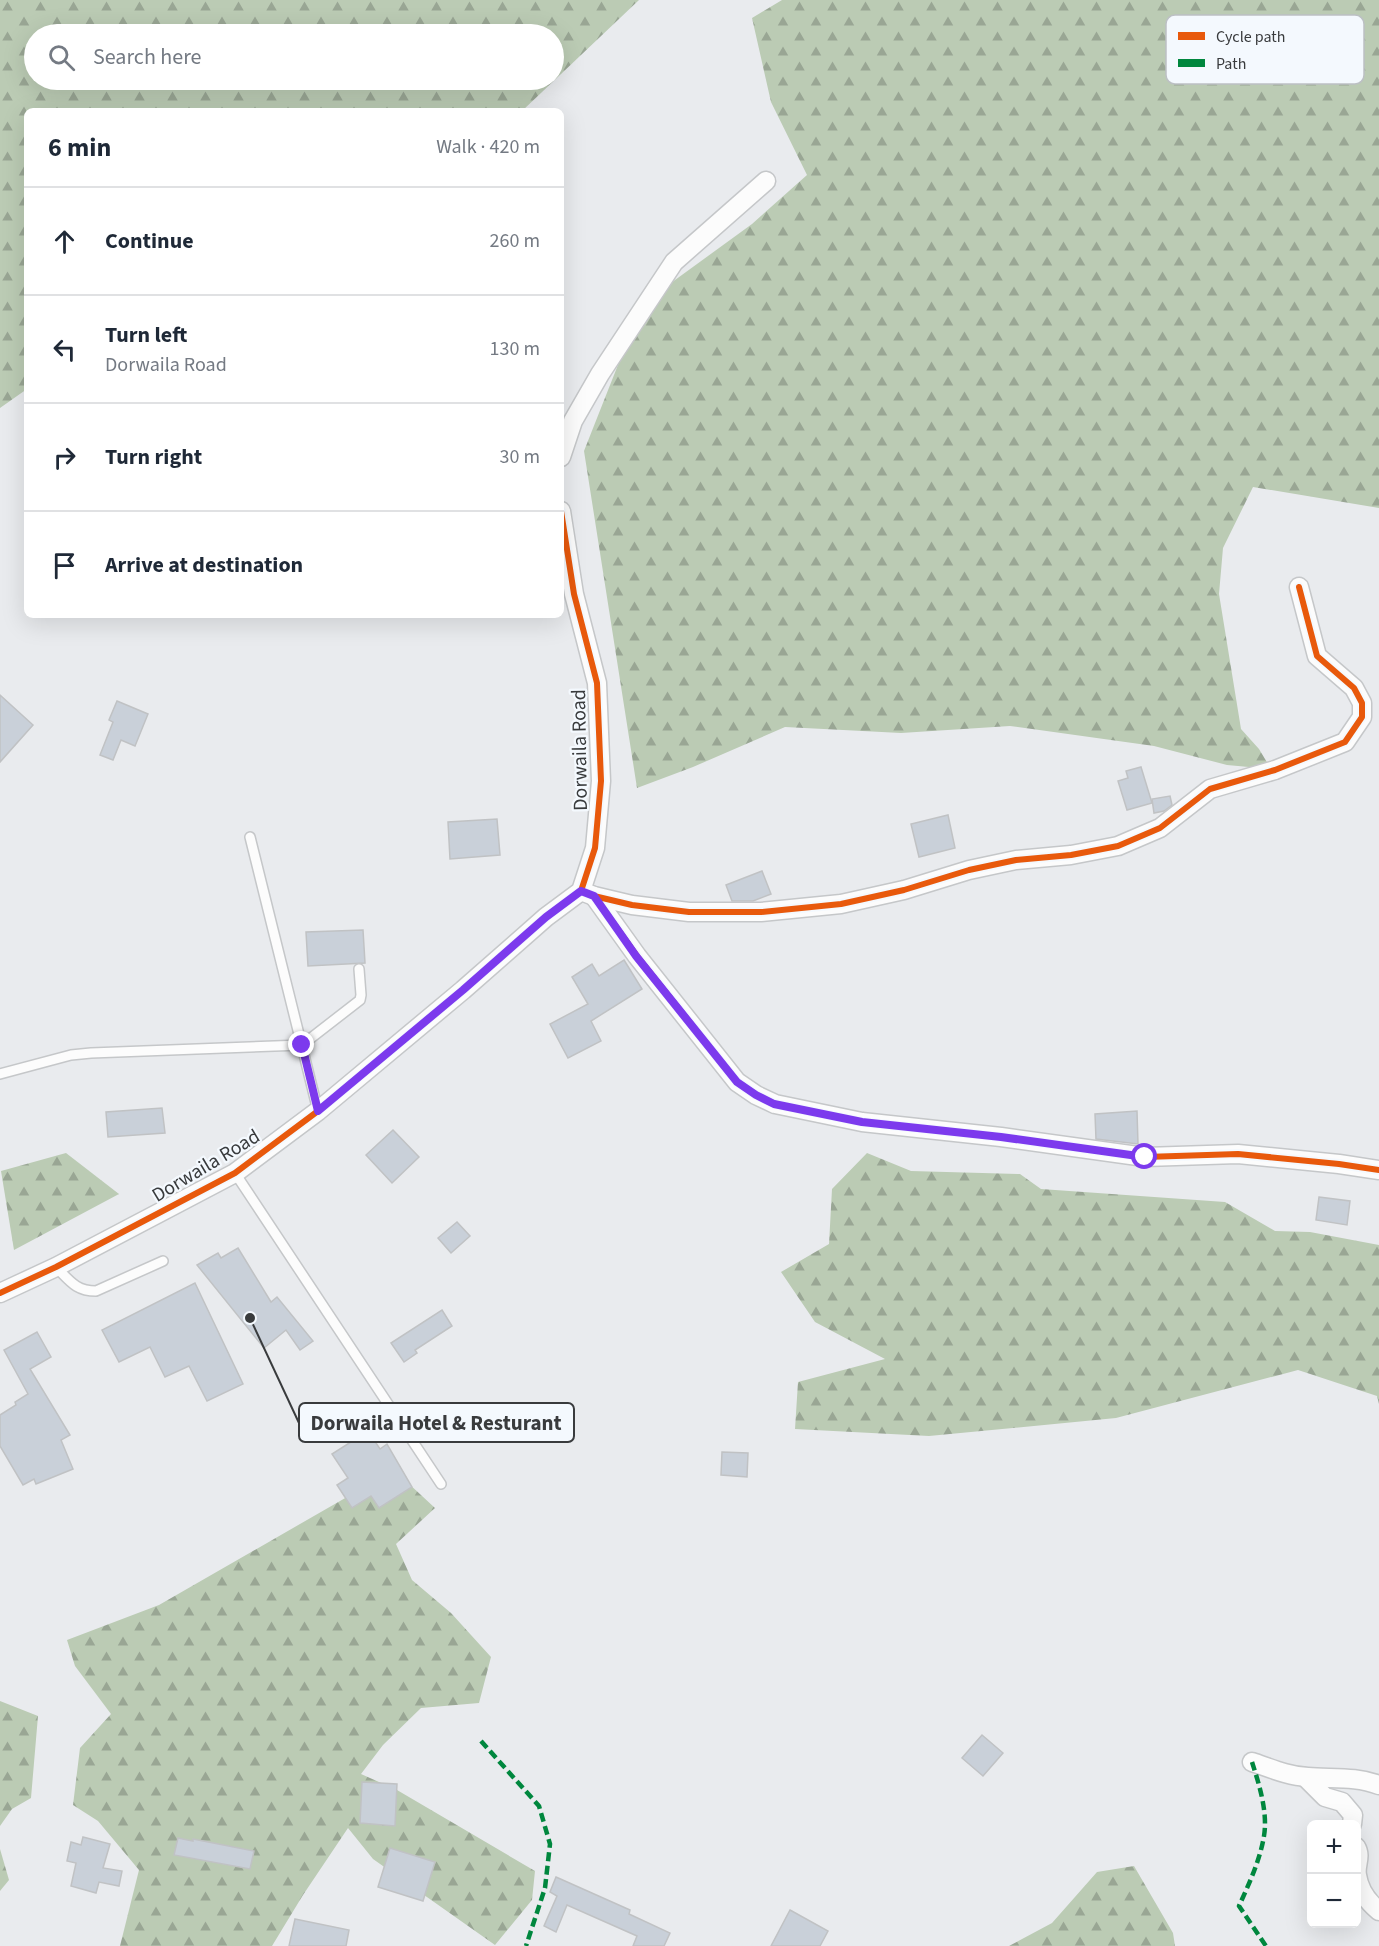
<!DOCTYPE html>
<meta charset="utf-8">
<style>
body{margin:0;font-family:"Source Sans 3",sans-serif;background:#f2f2f3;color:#1f2937}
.controls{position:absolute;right:18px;bottom:18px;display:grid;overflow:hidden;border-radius:9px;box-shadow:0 6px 24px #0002}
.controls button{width:54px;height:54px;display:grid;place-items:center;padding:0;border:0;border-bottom:2px solid #e0e1e3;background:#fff;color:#1f2937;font:30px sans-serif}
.stop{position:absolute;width:18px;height:18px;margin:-14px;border:4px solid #7c3aed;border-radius:50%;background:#fff}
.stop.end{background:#7c3aed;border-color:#fff;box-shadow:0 2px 6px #0008}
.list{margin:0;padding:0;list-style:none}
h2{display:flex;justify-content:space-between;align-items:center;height:78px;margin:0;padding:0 24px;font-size:26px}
h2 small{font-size:20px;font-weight:400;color:#747a83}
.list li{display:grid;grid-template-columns:39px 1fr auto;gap:18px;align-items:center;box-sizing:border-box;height:108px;padding:0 24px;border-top:2px solid #e0e1e3}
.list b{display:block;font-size:22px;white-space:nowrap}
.list p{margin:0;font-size:20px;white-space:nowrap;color:#747a83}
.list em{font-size:20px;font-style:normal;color:#747a83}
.icon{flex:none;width:33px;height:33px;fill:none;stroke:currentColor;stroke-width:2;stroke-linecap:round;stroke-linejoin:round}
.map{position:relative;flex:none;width:1379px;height:1946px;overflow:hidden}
.search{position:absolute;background:#fff;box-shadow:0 6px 24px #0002;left:24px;top:24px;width:540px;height:66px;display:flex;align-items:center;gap:15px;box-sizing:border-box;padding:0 21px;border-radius:33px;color:#747a83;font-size:22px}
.panel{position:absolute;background:#fff;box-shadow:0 6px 24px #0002;left:24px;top:108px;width:540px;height:510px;border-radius:9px}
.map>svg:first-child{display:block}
.forest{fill:url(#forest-firs);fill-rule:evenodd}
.building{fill:#c9d0d9;stroke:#c0c2c4;stroke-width:1.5}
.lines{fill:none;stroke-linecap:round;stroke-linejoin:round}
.service-casing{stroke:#c5c7c9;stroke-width:12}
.minor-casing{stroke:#c5c7c9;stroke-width:21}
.service{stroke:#fcfcfc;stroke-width:9}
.minor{stroke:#fcfcfc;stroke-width:18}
.quiet{stroke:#00873e;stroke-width:4.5;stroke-dasharray:9 4.5;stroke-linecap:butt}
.cycleway-casing{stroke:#f4f9fe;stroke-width:10}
.cycleway{stroke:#e8590c;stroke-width:6}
.route{stroke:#7c3aed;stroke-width:8}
.labels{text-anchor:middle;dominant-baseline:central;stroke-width:4.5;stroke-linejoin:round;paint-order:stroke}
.street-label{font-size:20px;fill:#393b3d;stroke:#f4f9fe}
.key{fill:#f4f9fe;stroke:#bcc0c4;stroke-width:1.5}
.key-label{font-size:16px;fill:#393b3d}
.leader{fill:none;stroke:#393b3d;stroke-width:2}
.callout-dot{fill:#393b3d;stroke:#f4f9fe;stroke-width:2}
.callout{fill:#f4f9fe;stroke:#393b3d;stroke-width:2}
.callout-label{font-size:21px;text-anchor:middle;font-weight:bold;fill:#393b3d}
</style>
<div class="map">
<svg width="1379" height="1946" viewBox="0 0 1379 1946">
<defs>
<pattern id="forest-firs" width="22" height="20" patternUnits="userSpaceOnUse" patternTransform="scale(1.5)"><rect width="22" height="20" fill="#bbcbb4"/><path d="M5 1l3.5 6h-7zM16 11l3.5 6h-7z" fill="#99a694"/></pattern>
</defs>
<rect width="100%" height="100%" fill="#e9ebee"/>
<g class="forest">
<path d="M 0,0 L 639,0 L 522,111 L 27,111 L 27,389 L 0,408 ZM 34,34 L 554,34 L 554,80 L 34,80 Z"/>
<polygon points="782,0 1379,0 1379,508 1253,487 1223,548 1219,594 1241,729 1259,749 1271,769 1227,765 1154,746 1010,726 901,733 785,727 693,767 637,788 584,451 642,304 752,224 807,175 771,102 752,18"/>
<polygon points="66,1153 119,1194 14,1250 1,1171"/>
<polygon points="867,1153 911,1171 1020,1174 1041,1189 1225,1202 1275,1231 1310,1232 1379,1245 1379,1404 1377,1396 1298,1370 1116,1418 929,1436 795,1429 798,1382 885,1359 815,1322 781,1272 829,1244 832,1189"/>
<polygon points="394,1470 435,1508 396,1544 412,1580 451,1613 491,1657 479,1703 421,1708 383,1745 361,1774 397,1790 535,1871 532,1900 495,1945 373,1859 348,1828 303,1895 272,1946 120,1946 139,1870 98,1821 73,1805 80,1748 111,1714 75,1666 67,1640 159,1605"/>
<polygon points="0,1701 38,1716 31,1798 12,1809 0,1826"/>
<polygon points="0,1849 9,1880 0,1891"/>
<polygon points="1134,1866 1173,1933 1175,1946 1009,1946 1052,1923 1097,1872"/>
</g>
<g class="building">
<polygon points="0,695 33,725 0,762"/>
<polygon points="117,701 148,714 135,746 121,740 113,760 100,755 113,722 109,720"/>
<polygon points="1141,767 1152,803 1127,810 1118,781 1128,778 1126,771"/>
<polygon points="1170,796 1172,805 1164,811 1154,813 1152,799"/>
<polygon points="948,815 955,848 919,857 911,824"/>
<polygon points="497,819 500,855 450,859 448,822"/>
<polygon points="762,871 771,894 753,901 732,901 726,885"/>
<polygon points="363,930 365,963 308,966 306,932"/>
<polygon points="624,960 642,989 591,1021 601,1041 568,1058 550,1024 588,1004 572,977 592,964 599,976"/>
<polygon points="162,1108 165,1133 108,1137 106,1112"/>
<polygon points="1137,1111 1138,1144 1096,1139 1095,1114"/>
<polygon points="393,1130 419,1157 392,1183 366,1155"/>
<polygon points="1319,1197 1350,1201 1347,1225 1316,1220"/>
<polygon points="457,1222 470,1236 451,1253 438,1238"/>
<polygon points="238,1248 271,1302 277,1297 313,1341 300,1350 286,1330 264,1348 197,1265 218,1253 221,1258"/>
<polygon points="195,1283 243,1384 207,1401 189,1366 165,1377 150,1347 119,1362 102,1330"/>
<polygon points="442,1310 452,1326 415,1350 417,1353 404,1362 391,1343"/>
<polygon points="37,1332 51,1357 30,1369 70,1435 61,1440 73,1469 36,1484 34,1479 23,1485 0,1446 0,1415 16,1405 15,1402 28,1394 4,1350"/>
<polygon points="368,1431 380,1449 387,1444 412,1487 379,1508 371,1496 352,1508 337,1485 348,1478 332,1454"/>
<polygon points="722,1452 748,1453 747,1477 721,1475"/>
<polygon points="982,1735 1003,1753 983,1776 962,1758"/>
<polygon points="362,1782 397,1784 395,1826 360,1823"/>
<polygon points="83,1837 110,1844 103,1868 122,1871 119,1886 99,1882 96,1893 71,1886 76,1863 67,1861 71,1842 81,1845"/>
<polygon points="178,1838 193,1841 193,1839 254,1851 250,1869 174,1855"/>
<polygon points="390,1848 435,1862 423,1901 378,1887"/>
<polygon points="556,1877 630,1910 629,1914 670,1933 664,1946 633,1946 637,1936 567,1905 556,1932 544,1926 557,1896 550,1892"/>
<polygon points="790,1910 828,1931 820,1946 771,1946"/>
<polygon points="295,1919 349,1930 346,1946 289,1946"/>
</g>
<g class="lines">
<defs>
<g id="service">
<polyline points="250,837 318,1111"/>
<polyline points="0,1074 71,1055 91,1053 302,1045 360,1000 361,995 359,969"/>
<polyline points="235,1173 441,1484"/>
<path d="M 56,1267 C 70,1281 76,1291 96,1291 L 163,1261"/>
</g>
<g id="minor">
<polyline points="561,457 573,421 600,374 674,262 766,181"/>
<polyline points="581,891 594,896 632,905 689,912 761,912 841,904 904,890 969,870 1016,860 1071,855 1118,846 1160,828 1210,789 1275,770 1345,742 1362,717 1362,703 1354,688 1317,656 1299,587"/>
<polyline points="594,896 637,956 737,1082 756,1095 775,1104 862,1122 1001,1137 1145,1157 1238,1154 1339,1164 1379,1170"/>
<polyline points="0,1293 56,1267 235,1173 318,1111 463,990 546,917 581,891 595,848 601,781 597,683 574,594 561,511"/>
<path d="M 1252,1762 C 1270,1768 1288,1776 1308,1777 C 1332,1779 1356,1776 1379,1785"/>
<polyline points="1305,1777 1325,1797 1342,1802 1353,1815 1352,1824"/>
<path d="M 1356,1847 C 1362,1857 1355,1865 1357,1875 C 1359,1889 1368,1902 1379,1911"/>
</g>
</defs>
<use href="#service" class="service-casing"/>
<use href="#minor" class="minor-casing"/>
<use href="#service" class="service"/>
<use href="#minor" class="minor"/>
<g class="quiet">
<polyline points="481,1741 539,1806 550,1844 545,1888 526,1946"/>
<path d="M 1252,1762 C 1259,1784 1268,1812 1264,1836 C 1260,1860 1249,1884 1239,1906 L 1266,1946"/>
</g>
<defs>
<g id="cycleway">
<polyline points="581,891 594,896 632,905 689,912 761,912 841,904 904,890 969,870 1016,860 1071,855 1118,846 1160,828 1210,789 1275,770 1345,742 1362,717 1362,703 1354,688 1317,656 1299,587"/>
<polyline points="594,896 637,956 737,1082 756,1095 775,1104 862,1122 1001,1137 1145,1157 1238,1154 1339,1164 1379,1170"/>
<polyline points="0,1293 56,1267 235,1173 318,1111 463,990 546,917 581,891 595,848 601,781 597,683 574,594 561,511"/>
</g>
</defs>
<use href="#cycleway" class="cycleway-casing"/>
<use href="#cycleway" class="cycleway"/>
</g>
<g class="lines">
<polyline class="route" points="302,1045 318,1111 463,990 546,917 581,891 594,896 636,956 737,1082 756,1095 774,1104 862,1122 1001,1137 1145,1157"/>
</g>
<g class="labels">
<g class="street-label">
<text transform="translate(580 750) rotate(-91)">Dorwaila Road</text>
<text transform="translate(206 1166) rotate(-31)">Dorwaila Road</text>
</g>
</g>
<rect x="1166" y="15" width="198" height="69" rx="9" class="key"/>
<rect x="1178" y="32" width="27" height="8" fill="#e8590c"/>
<rect x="1178" y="59" width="27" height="8" fill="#00873e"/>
<g class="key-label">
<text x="1216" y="42">Cycle path</text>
<text x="1216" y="69">Path</text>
</g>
<path class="leader" d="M250 1318L299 1423"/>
<circle class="callout-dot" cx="250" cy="1318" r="6"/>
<rect class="callout" x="299" y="1403" width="275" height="39" rx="6"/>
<g class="callout-label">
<text x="436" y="1430">Dorwaila Hotel &amp; Resturant</text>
</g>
</svg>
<div class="controls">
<button>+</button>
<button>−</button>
</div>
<div class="stop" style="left:1145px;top:1157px"></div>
<div class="stop end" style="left:302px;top:1045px"></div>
<div class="search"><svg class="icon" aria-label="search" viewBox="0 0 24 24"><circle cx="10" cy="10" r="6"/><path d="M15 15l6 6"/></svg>Search here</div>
<section class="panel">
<h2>6 min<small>Walk · 420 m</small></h2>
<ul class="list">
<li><svg class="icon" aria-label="ahead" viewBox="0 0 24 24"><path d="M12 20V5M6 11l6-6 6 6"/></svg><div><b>Continue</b></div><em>260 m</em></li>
<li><svg class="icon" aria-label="left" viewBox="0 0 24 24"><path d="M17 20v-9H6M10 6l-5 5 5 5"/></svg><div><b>Turn left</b><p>Dorwaila Road</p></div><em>130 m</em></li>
<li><svg class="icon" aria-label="right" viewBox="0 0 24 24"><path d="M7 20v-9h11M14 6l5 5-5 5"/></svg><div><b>Turn right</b></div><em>30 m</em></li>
<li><svg class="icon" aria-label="arrive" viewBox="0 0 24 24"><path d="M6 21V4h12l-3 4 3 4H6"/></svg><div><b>Arrive at destination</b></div></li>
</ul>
</section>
</div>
